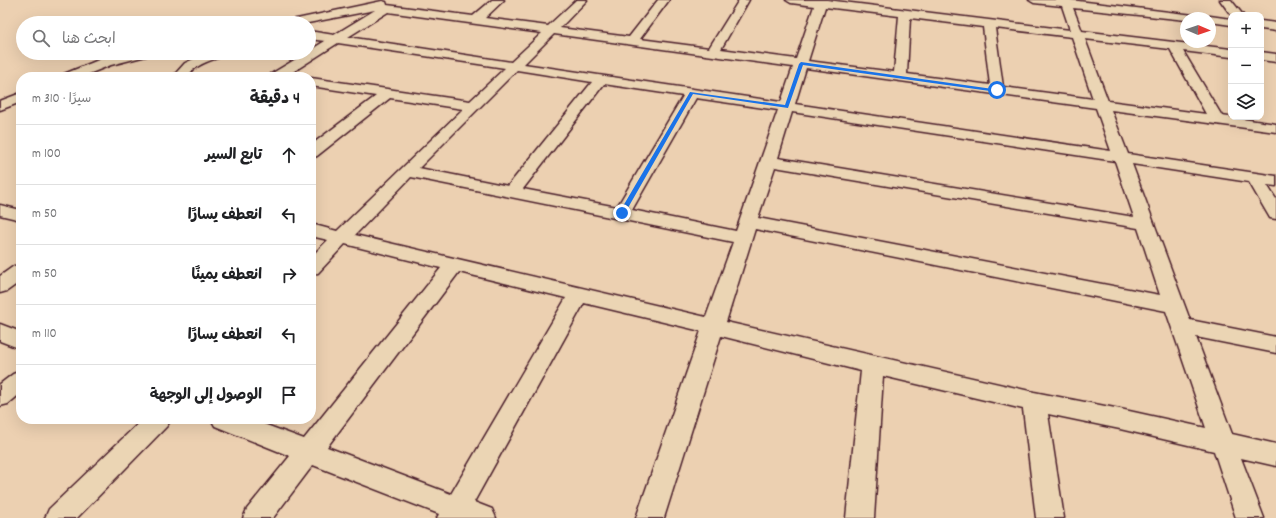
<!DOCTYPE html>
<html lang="ar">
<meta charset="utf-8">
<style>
body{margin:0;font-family:Dekko,"Playpen Sans Arabic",sans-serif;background:#f6f6f6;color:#202124;direction:rtl}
.controls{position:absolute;right:12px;top:12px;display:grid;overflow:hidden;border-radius:8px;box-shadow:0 4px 16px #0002}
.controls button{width:36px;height:36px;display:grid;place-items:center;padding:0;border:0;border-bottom:1px solid #e0e0e0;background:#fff;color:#202124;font:20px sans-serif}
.compass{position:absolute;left:1180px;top:12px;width:36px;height:36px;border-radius:50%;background:#fff;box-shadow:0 4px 16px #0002;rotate:92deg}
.stop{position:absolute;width:12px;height:12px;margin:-9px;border:3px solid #1a73e8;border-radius:50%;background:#fff}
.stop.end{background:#1a73e8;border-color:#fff;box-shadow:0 1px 4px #0008}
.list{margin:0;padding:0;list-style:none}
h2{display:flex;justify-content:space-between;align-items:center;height:52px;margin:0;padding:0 16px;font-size:17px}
h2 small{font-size:13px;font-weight:400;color:#757577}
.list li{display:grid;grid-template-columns:26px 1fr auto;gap:12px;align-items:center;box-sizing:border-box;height:60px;padding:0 16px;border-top:1px solid #e0e0e0}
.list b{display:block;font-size:15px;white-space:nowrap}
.list em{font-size:13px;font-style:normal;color:#757577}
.icon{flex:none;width:22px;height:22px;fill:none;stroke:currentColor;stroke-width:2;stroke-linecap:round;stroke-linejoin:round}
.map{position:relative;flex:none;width:1276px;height:518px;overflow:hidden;direction:ltr}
.search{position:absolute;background:#fff;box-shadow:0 4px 16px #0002;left:16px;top:16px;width:300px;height:44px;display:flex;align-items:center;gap:10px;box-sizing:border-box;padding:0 14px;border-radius:22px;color:#757577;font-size:15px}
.panel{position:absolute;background:#fff;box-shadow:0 4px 16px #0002;left:16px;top:72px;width:300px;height:352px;border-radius:16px;direction:rtl}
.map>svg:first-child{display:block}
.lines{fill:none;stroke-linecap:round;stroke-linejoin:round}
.street-casing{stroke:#4a1f2b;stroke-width:3}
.street{fill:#ebd5b4;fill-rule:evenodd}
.route{fill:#1a73e8}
</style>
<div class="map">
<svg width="1276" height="518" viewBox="0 0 1276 518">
<rect width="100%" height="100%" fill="#ecd0b1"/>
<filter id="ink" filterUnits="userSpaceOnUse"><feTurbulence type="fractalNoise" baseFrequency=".025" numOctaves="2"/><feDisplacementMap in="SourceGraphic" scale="8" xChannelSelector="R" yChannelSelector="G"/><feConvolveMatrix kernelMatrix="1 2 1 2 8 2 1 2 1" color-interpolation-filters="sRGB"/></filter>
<g filter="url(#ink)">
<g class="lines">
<defs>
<g id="street">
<path d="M 492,0 L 504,0 L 485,18 L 548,26 L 576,0 L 587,0 L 560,28 L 629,37 L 658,0 L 669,0 L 640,39 L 709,48 L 739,0 L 749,0 L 721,49 L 796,59 L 814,6 L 791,3 L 786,0 L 827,0 L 1070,30 L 1062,6 L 1034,3 L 1029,0 L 1070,0 L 1202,16 L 1204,18 L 1186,18 L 1186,20 L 1073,8 L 1082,31 L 1231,49 L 1231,57 L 1183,51 L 1222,116 L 1276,124 L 1276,132 L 1111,110 L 1128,154 L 1276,176 L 1276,186 L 1267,185 L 1276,199 L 1276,219 L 1270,218 L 1249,182 L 1132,164 L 1190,320 L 1276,337 L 1276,353 L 1196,337 L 1232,434 L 1276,444 L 1276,466 L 1241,458 L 1264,518 L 1236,518 L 1214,451 L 1120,429 L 1048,414 L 1064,518 L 1036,518 L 1023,409 L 883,376 L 874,518 L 846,518 L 861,371 L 721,336 L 664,518 L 636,518 L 701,331 L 584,303 L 474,502 L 492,509 L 496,518 L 437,518 L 439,514 L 313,465 L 273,518 L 243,518 L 247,509 L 290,456 L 215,426 L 211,419 L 250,419 L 304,439 L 441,268 L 345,244 L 318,273 L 311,274 L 311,257 L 328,240 L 311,236 L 311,224 L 337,231 L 463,109 L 390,98 L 317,156 L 311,158 L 311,145 L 376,96 L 311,86 L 311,78 L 470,101 L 505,68 L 338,43 L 285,77 L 269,77 L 271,74 L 306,53 L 309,53 L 309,51 L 325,41 L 309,39 L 309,31 L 334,35 L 375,10 L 308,23 L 286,23 L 288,21 L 292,20 L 382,1 L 386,2 L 387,5 L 473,16 ZM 825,7 L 899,16 L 894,72 L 808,61 ZM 388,12 L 542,33 L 511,62 L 348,37 ZM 910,18 L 983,27 L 990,85 L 907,74 ZM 995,28 L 1072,37 L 1093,99 L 1003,87 ZM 554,34 L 793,67 L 781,102 L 524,64 ZM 1085,39 L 1170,49 L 1206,114 L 1108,101 ZM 806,68 L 1096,108 L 1111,151 L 795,104 ZM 517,70 L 592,82 L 508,186 L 419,168 ZM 604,84 L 683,96 L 617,207 L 523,189 ZM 696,98 L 778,110 L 736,231 L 632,210 ZM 792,112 L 1115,161 L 1134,217 L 778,158 ZM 775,167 L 1138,228 L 1160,295 L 758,218 ZM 411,177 L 733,242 L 706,317 L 355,235 ZM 755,229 L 1166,311 L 1206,428 L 1120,409 L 1034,392 L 726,322 ZM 459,272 L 566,298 L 451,494 L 327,447 Z"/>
<polygon points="1220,0 1231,0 1243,15 1231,15"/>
<polygon points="1210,16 1231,19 1231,25 1210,22 1210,18 1205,18"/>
<polygon points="1261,21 1276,23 1276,31 1261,29"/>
<polygon points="1261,52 1276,54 1276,62 1261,60"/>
<polygon points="127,53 148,53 146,56 111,65 81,77 62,77 64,74 101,59"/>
<path d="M 207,53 L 226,53 L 224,56 C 212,60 199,63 190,73 L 194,77 L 178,76 L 176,73 L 185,63 Z"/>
<polygon points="21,93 21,102 0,110 0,101"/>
<polygon points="0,205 21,210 21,220 0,215"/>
<polygon points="21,265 21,281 7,291 0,293 0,276 14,266"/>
<polygon points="0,324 21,332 21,349 0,341"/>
<polygon points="21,371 21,393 8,404 0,406 0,384 13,374"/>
<polygon points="143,419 171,419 167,426 77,518 45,518 49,509"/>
</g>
</defs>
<use href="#street" class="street-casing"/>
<use href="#street" class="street"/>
</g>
</g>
<polygon class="route" points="801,62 1000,90 997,92 803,65 788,108 693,94 625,213 620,214 619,213 690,92 785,105 799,64"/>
</svg>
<div class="controls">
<button>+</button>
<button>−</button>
<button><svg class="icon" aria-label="layers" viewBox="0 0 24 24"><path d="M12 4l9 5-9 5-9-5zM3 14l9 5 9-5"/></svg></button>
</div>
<svg class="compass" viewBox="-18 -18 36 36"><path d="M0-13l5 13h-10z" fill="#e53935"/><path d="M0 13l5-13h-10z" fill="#757577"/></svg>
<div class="stop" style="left:997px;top:90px"></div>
<div class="stop end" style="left:622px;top:213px"></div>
<div class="search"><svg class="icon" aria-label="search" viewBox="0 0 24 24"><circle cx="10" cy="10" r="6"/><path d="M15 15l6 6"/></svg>ابحث هنا</div>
<section class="panel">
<h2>4 دقيقة<small>سيرًا · 310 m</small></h2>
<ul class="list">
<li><svg class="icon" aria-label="ahead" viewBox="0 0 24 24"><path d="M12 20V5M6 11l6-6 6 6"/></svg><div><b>تابع السير</b></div><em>100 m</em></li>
<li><svg class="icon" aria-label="left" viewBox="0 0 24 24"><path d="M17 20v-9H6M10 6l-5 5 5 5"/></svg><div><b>انعطف يسارًا</b></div><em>50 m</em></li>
<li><svg class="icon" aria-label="right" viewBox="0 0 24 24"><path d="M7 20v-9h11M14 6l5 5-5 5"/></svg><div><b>انعطف يمينًا</b></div><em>50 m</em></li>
<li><svg class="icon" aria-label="left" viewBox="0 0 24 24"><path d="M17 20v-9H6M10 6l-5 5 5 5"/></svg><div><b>انعطف يسارًا</b></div><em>110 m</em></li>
<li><svg class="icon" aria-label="arrive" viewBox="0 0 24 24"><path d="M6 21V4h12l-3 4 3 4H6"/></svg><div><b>الوصول إلى الوجهة</b></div></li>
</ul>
</section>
</div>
